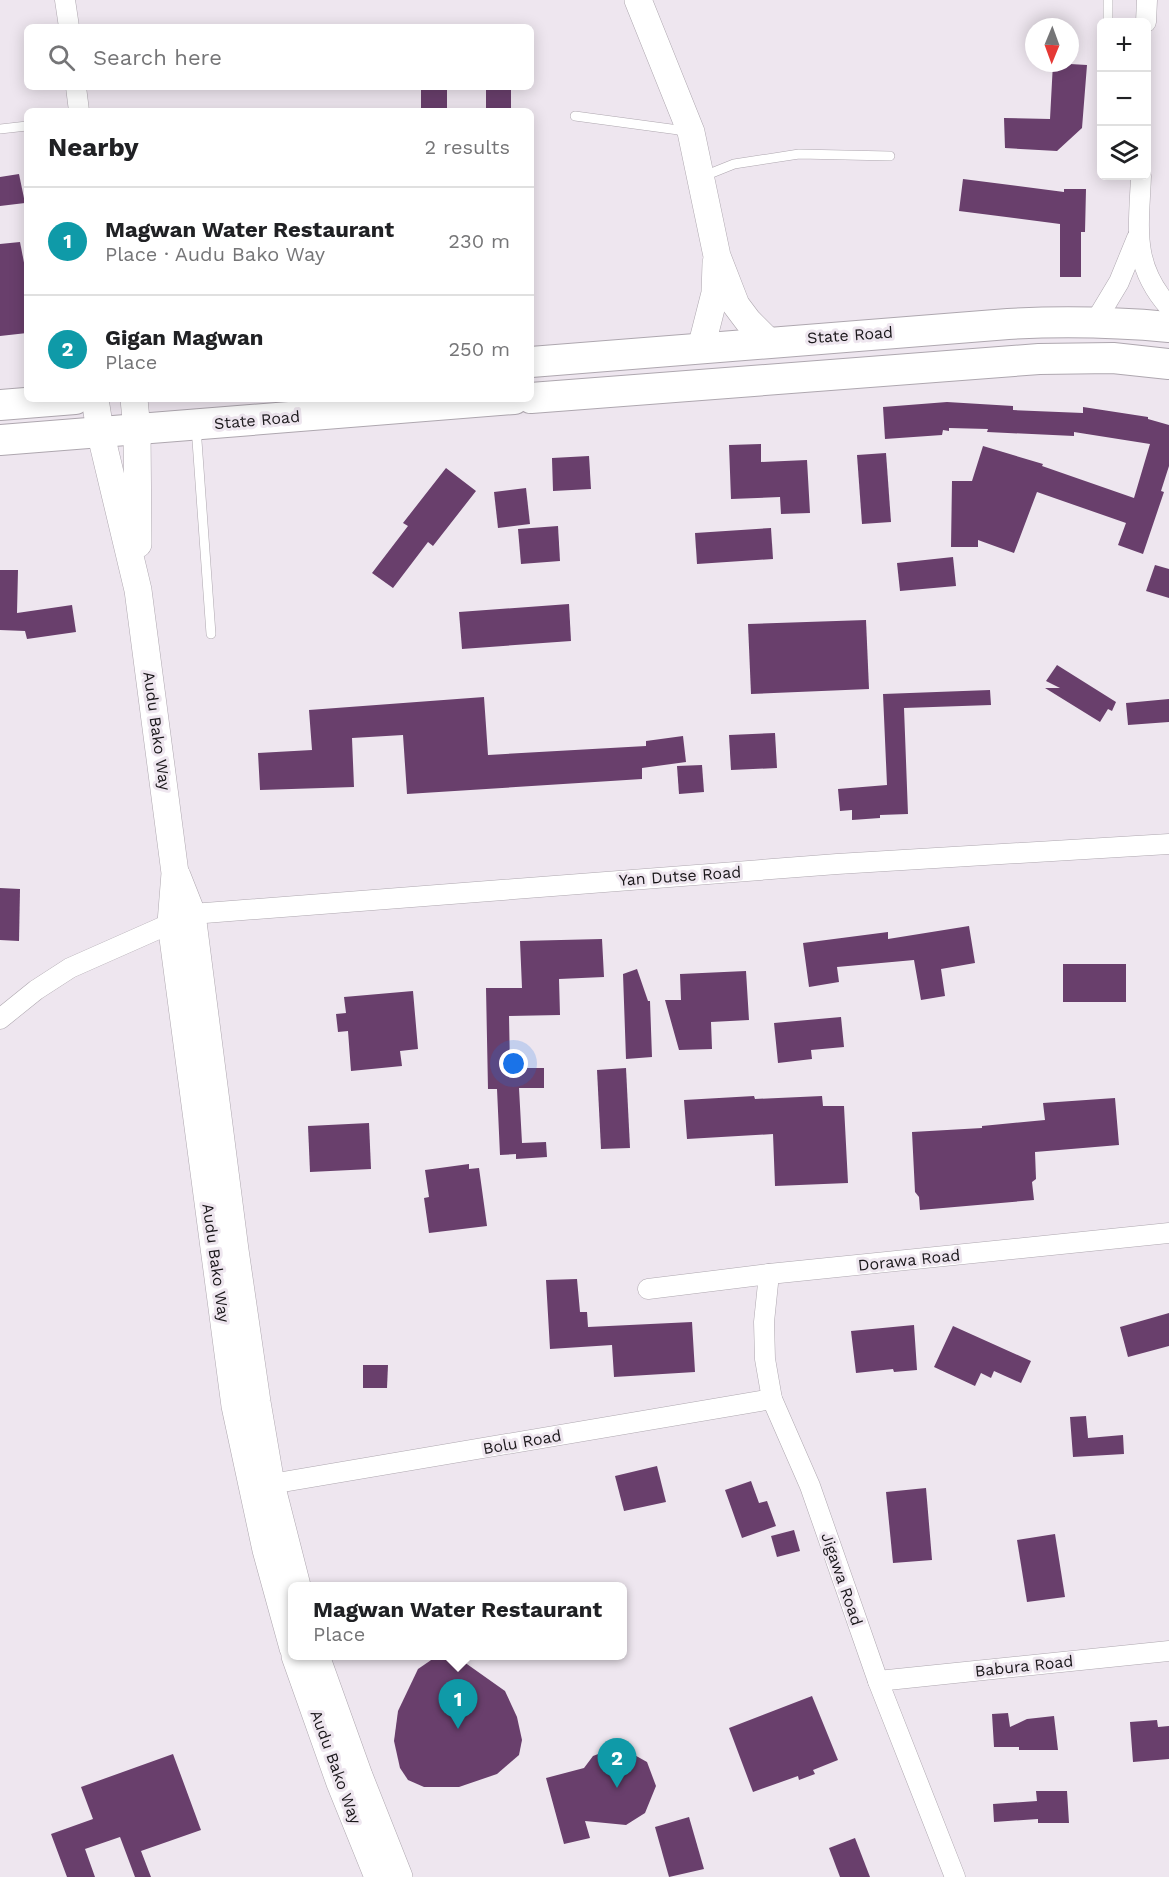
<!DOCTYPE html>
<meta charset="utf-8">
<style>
body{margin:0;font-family:"Work Sans",sans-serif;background:#f6f6f6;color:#202124}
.controls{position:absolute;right:18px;top:18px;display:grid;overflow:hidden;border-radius:9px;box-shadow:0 3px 15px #0003}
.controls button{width:54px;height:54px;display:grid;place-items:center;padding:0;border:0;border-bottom:2px solid #e0e0e0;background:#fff;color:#202124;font:30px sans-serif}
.compass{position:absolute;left:1025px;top:18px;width:54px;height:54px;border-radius:50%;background:#fff;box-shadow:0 3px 15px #0003;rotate:181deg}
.you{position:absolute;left:514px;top:1064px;width:21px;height:21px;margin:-15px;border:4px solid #fff;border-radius:50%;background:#1a73e8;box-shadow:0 0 0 9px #1a73e833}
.badge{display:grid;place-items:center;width:39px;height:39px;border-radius:50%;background:#d93025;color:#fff;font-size:20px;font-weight:700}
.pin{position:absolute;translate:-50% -50px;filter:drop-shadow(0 2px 3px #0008)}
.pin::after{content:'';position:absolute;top:32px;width:21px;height:18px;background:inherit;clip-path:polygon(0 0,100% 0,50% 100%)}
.popup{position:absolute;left:288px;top:1582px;width:339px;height:78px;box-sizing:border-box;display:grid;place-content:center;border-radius:9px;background:#fff;filter:drop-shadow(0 2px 4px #0005);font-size:20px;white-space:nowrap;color:#757577}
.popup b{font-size:22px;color:#202124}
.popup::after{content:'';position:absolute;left:50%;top:100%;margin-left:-12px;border:12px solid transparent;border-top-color:#fff}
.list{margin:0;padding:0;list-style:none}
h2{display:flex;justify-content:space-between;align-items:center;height:78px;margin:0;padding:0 24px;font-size:26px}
h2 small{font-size:20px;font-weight:400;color:#757577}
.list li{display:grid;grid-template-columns:39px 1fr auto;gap:18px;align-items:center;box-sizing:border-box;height:108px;padding:0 24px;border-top:2px solid #e0e0e0}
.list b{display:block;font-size:22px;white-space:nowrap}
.list p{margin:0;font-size:20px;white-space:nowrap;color:#757577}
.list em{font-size:20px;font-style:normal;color:#757577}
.icon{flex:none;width:33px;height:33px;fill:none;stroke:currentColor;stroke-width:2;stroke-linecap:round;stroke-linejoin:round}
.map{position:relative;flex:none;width:1169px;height:1877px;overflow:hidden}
.search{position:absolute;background:#fff;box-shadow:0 3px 15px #0003;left:24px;top:24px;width:510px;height:66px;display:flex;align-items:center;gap:15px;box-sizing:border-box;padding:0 21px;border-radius:9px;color:#757577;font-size:22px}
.panel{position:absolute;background:#fff;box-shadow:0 3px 15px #0003;left:24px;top:108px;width:510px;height:294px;border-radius:9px}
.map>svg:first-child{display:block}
.building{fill:#693f6c}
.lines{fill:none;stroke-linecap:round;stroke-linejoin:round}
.lane-casing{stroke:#aea7af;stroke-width:10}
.street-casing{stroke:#aea7af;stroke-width:21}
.secondary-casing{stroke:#aea7af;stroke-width:28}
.primary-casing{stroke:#aea7af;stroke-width:32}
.lane{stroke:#fff;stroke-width:9}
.street{stroke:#fff;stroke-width:20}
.secondary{stroke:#fff;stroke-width:27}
.primary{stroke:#fff;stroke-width:30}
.labels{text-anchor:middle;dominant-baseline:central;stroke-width:6;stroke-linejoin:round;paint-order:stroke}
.street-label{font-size:16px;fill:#1a171a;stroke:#eee6ef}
</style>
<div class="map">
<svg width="1169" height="1877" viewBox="0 0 1169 1877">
<rect width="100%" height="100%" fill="#eee6ef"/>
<g class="building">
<polygon points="1053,63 1087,65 1082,128 1057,151 1005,148 1004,118 1050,119"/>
<rect x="421" y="87" width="26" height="24"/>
<polygon points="492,87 511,87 511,111 486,111 486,90 492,89"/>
<polygon points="19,174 25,203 0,206 0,177"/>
<polygon points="963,179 1064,192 1064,189 1086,189 1085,232 1081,232 1081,277 1060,277 1060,224 959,211"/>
<polygon points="20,242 27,278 27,333 0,336 0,244"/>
<polygon points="947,402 1013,406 1013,410 1083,413 1083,407 1148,417 1148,419 1169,425 1169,466 1161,491 1164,492 1143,554 1118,545 1126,523 1037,492 1014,553 978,540 978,547 951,547 952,481 972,481 983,446 1043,464 1042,466 1134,498 1150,444 1074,432 1074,436 987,432 988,429 949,428 949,431 943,430 942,435 885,439 883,407"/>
<polygon points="761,444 761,462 807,460 810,513 781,514 780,497 731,499 729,445"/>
<polygon points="886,453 891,522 862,524 857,455"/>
<polygon points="589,456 591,489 553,491 552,458"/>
<polygon points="446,468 476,491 433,546 428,542 393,588 372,573 408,526 403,523"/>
<polygon points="526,488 530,524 498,528 494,492"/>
<polygon points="558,526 560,561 521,564 518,529"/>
<polygon points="771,528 773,559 697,564 695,533"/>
<polygon points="953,557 956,586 900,591 897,563"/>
<polygon points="1155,565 1169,569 1169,598 1146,591"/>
<polygon points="0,570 18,570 17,613 72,605 76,632 27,639 25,631 0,630"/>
<polygon points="569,604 571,641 462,649 459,612"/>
<polygon points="866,620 869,689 751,694 748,624"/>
<polygon points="1057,665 1116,702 1112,711 1108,709 1100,722 1045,688 1060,688 1046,681"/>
<polygon points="990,690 991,705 904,708 908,814 880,815 880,818 852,820 852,810 840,811 838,789 887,785 883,694"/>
<polygon points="484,697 488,755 646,746 646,741 683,736 686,762 642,768 642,779 407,794 403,735 352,738 354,787 260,790 258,753 312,750 309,710"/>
<polygon points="1169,699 1169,722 1128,725 1126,703"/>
<polygon points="775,733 777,768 731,770 729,735"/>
<polygon points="702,765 704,792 679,794 677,766"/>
<polygon points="0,888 20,889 19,941 0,940"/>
<polygon points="969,926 975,963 941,969 945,996 921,1000 914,960 837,967 839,982 809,987 803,943 888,932 888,939"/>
<polygon points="602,939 604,977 559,979 560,1015 509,1016 510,1068 544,1068 544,1088 519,1088 522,1143 546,1142 547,1157 516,1159 516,1154 500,1155 497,1089 488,1089 486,988 522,988 520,941"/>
<rect x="1063" y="964" width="63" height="38"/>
<polygon points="637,969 648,1001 650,1001 652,1057 626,1059 623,974"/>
<polygon points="746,971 749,1020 711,1022 712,1049 679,1050 665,1000 681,1000 680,974"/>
<polygon points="413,991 418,1049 400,1051 402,1066 351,1071 348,1031 338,1032 336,1014 346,1013 344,997"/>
<polygon points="841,1017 844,1047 811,1050 812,1059 778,1063 774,1023"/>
<polygon points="626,1068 630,1148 601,1149 597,1070"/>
<polygon points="754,1096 755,1099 822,1096 823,1106 844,1106 848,1183 775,1186 773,1134 687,1139 684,1100"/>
<polygon points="1115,1098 1119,1145 1035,1152 1036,1179 1032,1182 1034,1200 920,1210 919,1197 915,1192 912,1132 982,1128 982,1126 1045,1120 1043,1103"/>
<polygon points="369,1123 371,1169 310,1172 308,1126"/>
<polygon points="469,1164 469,1169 479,1168 487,1226 429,1233 424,1198 429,1197 425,1170"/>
<polygon points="577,1279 580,1312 587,1312 588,1327 692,1322 695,1372 614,1377 612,1345 550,1349 546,1280"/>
<polygon points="1169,1313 1169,1346 1128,1357 1120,1327"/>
<polygon points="914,1325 917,1370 894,1372 893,1369 856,1373 851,1331"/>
<polygon points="953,1326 1031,1361 1021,1383 994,1371 991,1378 981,1373 975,1386 934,1367"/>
<polygon points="363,1365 388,1365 387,1388 363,1388"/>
<polygon points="1086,1416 1088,1438 1123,1435 1124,1454 1073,1457 1070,1417"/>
<polygon points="657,1466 666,1502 624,1511 615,1476"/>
<polygon points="751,1481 759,1503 767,1501 776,1526 742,1538 725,1490"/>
<polygon points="926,1488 932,1560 893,1563 886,1492"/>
<polygon points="794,1530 800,1551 777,1557 771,1536"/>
<polygon points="1055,1534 1065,1597 1027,1602 1017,1540"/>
<polygon points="437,1656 457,1657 505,1691 517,1717 522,1740 519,1755 497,1774 459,1787 424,1787 408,1780 400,1768 394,1741 398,1711 418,1669"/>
<polygon points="812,1696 838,1760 813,1770 815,1774 799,1780 798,1776 753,1792 729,1728"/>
<polygon points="1008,1713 1010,1727 1027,1719 1054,1716 1058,1750 1019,1750 1019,1747 994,1747 992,1714"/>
<polygon points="1157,1720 1158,1727 1169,1726 1169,1759 1133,1762 1130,1722"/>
<polygon points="614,1748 622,1748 647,1762 656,1786 645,1813 626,1825 585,1821 590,1838 564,1844 546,1778 584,1768 593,1756"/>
<polygon points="173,1754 201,1830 141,1851 151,1877 135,1877 120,1837 85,1849 95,1877 67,1877 51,1834 93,1819 81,1787"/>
<polygon points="1036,1791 1067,1791 1069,1823 1038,1823 1038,1819 994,1822 993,1804 1037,1801"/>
<polygon points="689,1817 704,1869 669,1877 655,1827"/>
<polygon points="855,1838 870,1877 840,1877 829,1848"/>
</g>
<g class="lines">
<defs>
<g id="lane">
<polyline points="1108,22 1108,0"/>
<polyline points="575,116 686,131"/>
<polyline points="0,129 27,126"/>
<polyline points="704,176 734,164 799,154 890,156"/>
<polyline points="196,427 211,634"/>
</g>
<g id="street">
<polyline points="65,0 69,27"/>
<polyline points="1146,22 1147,0"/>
<polyline points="76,87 79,111"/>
<path d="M 1141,176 C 1139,228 1131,264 1169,307"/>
<polyline points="1095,322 1119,282 1137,238"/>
<polyline points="0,1019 36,990 70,968 192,914 837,864 1169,844"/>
<polyline points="769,1274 764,1322 765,1359 772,1399 810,1486 878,1681 955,1877"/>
<polyline points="648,1289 769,1274 1169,1233"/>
<polyline points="271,1484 772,1399"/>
<polyline points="878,1681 1169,1651"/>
</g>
<g id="secondary">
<polyline points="638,0 691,132 717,256 736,305 748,321 769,342"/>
<polyline points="701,348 715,293 716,263"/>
<polyline points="95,399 100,431 138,590 175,873 171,923 235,1406 266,1550 293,1648"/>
<polyline points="134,399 137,430 138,544"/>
<polyline points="177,876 192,914 235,1250 257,1402 271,1484 297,1586"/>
<polyline points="295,1656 340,1783 378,1877"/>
<polyline points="316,1656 359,1776 399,1877"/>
</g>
<g id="primary">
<path d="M 531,362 L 1008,324 C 1062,321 1115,322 1169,327"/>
<polyline points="531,398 1039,359 1113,358 1169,364"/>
<polyline points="0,405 75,399"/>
<polyline points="0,440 514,399"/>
</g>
</defs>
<use href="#lane" class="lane-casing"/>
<use href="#street" class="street-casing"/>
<use href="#secondary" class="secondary-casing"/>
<use href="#primary" class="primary-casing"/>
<use href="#lane" class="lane"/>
<use href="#street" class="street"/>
<use href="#secondary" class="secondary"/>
<use href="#primary" class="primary"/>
</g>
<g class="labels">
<g class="street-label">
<text transform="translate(850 335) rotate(-4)">State Road</text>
<text transform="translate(257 420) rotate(-5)">State Road</text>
<text transform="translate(157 731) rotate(82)">Audu Bako Way</text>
<text transform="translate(680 876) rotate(-4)">Yan Dutse Road</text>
<text transform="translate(909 1260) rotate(-6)">Dorawa Road</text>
<text transform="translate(216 1263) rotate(82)">Audu Bako Way</text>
<text transform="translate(522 1442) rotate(-10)">Bolu Road</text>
<text transform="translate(842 1579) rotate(71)">Jigawa Road</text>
<text transform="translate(1024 1666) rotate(-6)">Babura Road</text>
<text transform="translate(336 1767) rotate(70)">Audu Bako Way</text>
</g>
</g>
</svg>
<div class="controls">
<button>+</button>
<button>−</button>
<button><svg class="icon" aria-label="layers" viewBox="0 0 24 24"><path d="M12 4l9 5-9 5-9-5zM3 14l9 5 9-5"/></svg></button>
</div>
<svg class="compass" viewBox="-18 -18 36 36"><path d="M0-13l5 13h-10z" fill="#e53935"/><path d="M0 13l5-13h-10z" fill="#757577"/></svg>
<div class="you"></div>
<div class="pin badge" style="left:458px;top:1729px;background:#0f9aa8">1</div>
<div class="popup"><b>Magwan Water Restaurant</b>Place</div>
<div class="pin badge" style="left:617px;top:1788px;background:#0f9aa8">2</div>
<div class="search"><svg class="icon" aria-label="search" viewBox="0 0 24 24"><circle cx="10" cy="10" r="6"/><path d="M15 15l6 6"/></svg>Search here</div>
<section class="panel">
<h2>Nearby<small>2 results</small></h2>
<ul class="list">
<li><span class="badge" style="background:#0f9aa8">1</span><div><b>Magwan Water Restaurant</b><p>Place · Audu Bako Way</p></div><em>230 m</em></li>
<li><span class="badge" style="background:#0f9aa8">2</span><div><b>Gigan Magwan</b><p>Place</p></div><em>250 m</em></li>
</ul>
</section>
</div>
